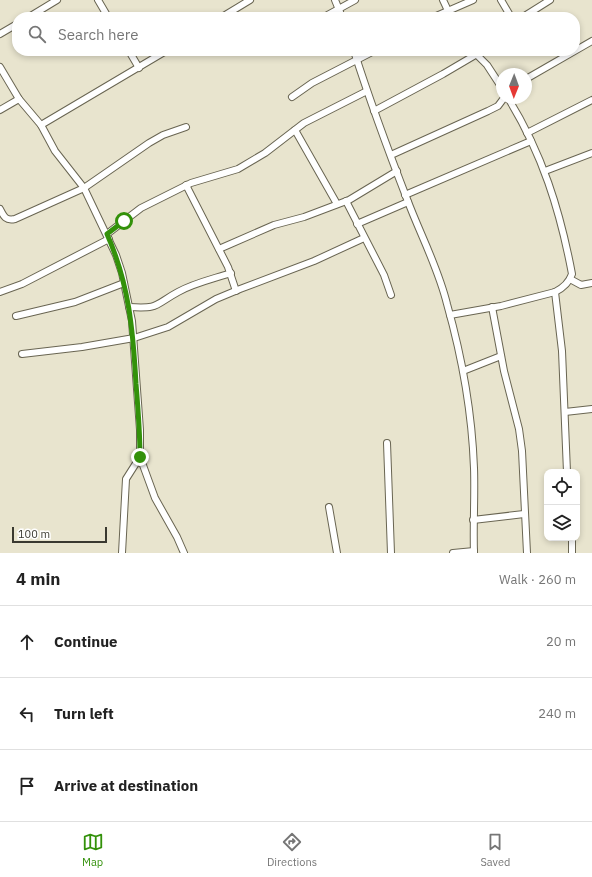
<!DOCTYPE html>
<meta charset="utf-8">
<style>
body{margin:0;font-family:"IBM Plex Sans",sans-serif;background:#f6f6f6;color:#222}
.controls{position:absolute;right:12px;bottom:12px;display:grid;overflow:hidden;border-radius:8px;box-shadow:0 2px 6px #0003}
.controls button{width:36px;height:36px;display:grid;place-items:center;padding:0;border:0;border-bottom:1px solid #e0e0e0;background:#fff;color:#222;font:20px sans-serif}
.compass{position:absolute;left:496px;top:68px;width:36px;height:36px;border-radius:50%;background:#fff;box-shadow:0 2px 6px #0003;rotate:181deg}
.scale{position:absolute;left:12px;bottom:10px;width:95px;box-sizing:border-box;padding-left:4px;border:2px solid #3a3930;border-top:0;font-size:11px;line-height:14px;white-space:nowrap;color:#3a3930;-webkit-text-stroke:3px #fff;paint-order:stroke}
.stop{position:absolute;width:12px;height:12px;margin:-9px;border:3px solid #33910a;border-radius:50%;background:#fff}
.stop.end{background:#33910a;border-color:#fff;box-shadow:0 1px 4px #0008}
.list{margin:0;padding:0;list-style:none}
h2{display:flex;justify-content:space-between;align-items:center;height:52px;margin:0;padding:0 16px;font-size:17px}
h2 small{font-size:13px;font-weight:400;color:#767676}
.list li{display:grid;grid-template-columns:26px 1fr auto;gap:12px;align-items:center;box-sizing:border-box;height:72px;padding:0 16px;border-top:1px solid #e0e0e0}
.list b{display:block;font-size:15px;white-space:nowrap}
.list em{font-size:13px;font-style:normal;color:#767676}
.icon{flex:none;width:22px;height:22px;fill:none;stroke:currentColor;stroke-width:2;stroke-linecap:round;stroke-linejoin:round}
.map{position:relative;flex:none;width:592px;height:553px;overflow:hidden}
.search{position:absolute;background:#fff;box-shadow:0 2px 6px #0003;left:12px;right:12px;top:12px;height:44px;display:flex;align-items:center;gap:10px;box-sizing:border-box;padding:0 14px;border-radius:16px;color:#767676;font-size:15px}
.sheet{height:268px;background:#fff}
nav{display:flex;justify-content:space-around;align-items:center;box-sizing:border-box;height:56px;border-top:1px solid #e0e0e0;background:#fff;font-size:11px;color:#767676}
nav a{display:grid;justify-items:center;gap:2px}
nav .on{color:#33910a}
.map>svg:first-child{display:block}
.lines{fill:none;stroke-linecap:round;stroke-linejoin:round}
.minor-casing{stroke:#696552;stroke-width:8}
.minor{stroke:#fff;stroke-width:6}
.route{stroke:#33910a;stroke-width:5}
</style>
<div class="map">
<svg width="592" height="553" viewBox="0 0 592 553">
<rect width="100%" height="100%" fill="#e8e4ce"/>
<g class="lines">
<defs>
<g id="minor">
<polyline points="98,0 108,17"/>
<polyline points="335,0 342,17"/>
<polyline points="443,0 451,17"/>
<polyline points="501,0 511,17"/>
<polyline points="29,17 57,0"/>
<polyline points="222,17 250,0"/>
<polyline points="324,17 355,0"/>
<polyline points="434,17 473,0"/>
<polyline points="523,17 550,0"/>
<polyline points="0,34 17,24"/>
<polyline points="129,51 139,68"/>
<path d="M 354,51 C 370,101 388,150 407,199 C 420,234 438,267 447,304 C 462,357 472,413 474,468 C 475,496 473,525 474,553"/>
<polyline points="473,51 487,65 502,88"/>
<polyline points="0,67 19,99 41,125 55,151 84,188 116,255 122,273 132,321 140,430 140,457 155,498 177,537 184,553"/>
<polyline points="526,79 592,41"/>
<polyline points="292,97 312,83 374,51"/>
<polyline points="0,110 19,99"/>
<polyline points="374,111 443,74 477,54"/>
<polyline points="41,125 166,51"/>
<polyline points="295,130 337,204"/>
<polyline points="527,133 592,100"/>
<polyline points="391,155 488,111 498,106 504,98"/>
<polyline points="545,171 592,153"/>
<polyline points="186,185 228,267 236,291"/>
<polyline points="405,195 531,141"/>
<polyline points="346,201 384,275 391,295"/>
<path d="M 0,209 C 4,217 6,221 15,219 L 84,188 L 149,143 L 163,135 L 186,127"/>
<polyline points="357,224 408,202"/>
<polyline points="107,234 141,208 191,183 238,169 265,153 304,123 367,91"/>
<polyline points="219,249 274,225 304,217 349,200 397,171"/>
<polyline points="570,279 581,285 592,283"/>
<polyline points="0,292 22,284 109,239"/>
<polyline points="555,292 562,351 567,472"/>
<path d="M 129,307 C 160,309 154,305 178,292 C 194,283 213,279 231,273"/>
<polyline points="492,307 504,371 519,429 522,451 527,553"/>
<path d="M 450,315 L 501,306 L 555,292 C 563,288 569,283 572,274 C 560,210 542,153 508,98"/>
<polyline points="16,316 75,302 124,283"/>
<polyline points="22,354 82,347 134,338 168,327 216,299 240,289 314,261 364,238"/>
<polyline points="463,371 501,356"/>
<polyline points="565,412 592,409"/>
<polyline points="387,443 391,553"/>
<polyline points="329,507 337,553"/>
<polyline points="473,520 524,514"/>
<polyline points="572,538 572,553"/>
<polyline points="122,553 126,479 140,457"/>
<polyline points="453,553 474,551"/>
</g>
</defs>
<use href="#minor" class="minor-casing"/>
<use href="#minor" class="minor"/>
</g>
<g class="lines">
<path class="route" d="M 124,221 L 107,234 C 129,284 133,330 136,384 C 138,408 140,433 140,457"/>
</g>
</svg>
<div class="controls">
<button><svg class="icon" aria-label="locate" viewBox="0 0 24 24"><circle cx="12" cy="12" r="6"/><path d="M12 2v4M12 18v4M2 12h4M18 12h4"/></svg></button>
<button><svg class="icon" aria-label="layers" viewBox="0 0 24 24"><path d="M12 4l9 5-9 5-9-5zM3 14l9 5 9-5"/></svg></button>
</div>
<svg class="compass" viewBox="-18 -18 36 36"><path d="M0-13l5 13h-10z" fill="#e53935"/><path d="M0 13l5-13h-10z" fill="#767676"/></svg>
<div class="scale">100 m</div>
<div class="stop" style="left:124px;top:221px"></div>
<div class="stop end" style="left:140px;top:457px"></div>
<div class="search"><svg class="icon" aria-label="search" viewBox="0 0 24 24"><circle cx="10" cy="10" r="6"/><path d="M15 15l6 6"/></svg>Search here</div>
</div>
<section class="sheet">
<h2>4 min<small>Walk · 260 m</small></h2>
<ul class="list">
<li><svg class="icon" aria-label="ahead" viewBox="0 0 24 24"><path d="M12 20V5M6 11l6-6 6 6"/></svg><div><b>Continue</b></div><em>20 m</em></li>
<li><svg class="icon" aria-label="left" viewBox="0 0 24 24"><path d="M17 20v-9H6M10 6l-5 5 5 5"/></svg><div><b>Turn left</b></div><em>240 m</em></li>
<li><svg class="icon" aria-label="arrive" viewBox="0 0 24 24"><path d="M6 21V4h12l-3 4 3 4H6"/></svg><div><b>Arrive at destination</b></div></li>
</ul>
</section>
<nav>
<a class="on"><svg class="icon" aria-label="map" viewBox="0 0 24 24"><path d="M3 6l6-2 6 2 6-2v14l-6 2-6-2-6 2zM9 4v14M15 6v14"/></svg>Map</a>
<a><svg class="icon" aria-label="directions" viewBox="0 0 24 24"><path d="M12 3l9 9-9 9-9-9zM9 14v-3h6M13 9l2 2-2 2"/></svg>Directions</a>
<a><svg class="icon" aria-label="saved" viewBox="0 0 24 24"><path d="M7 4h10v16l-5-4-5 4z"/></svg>Saved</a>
</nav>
